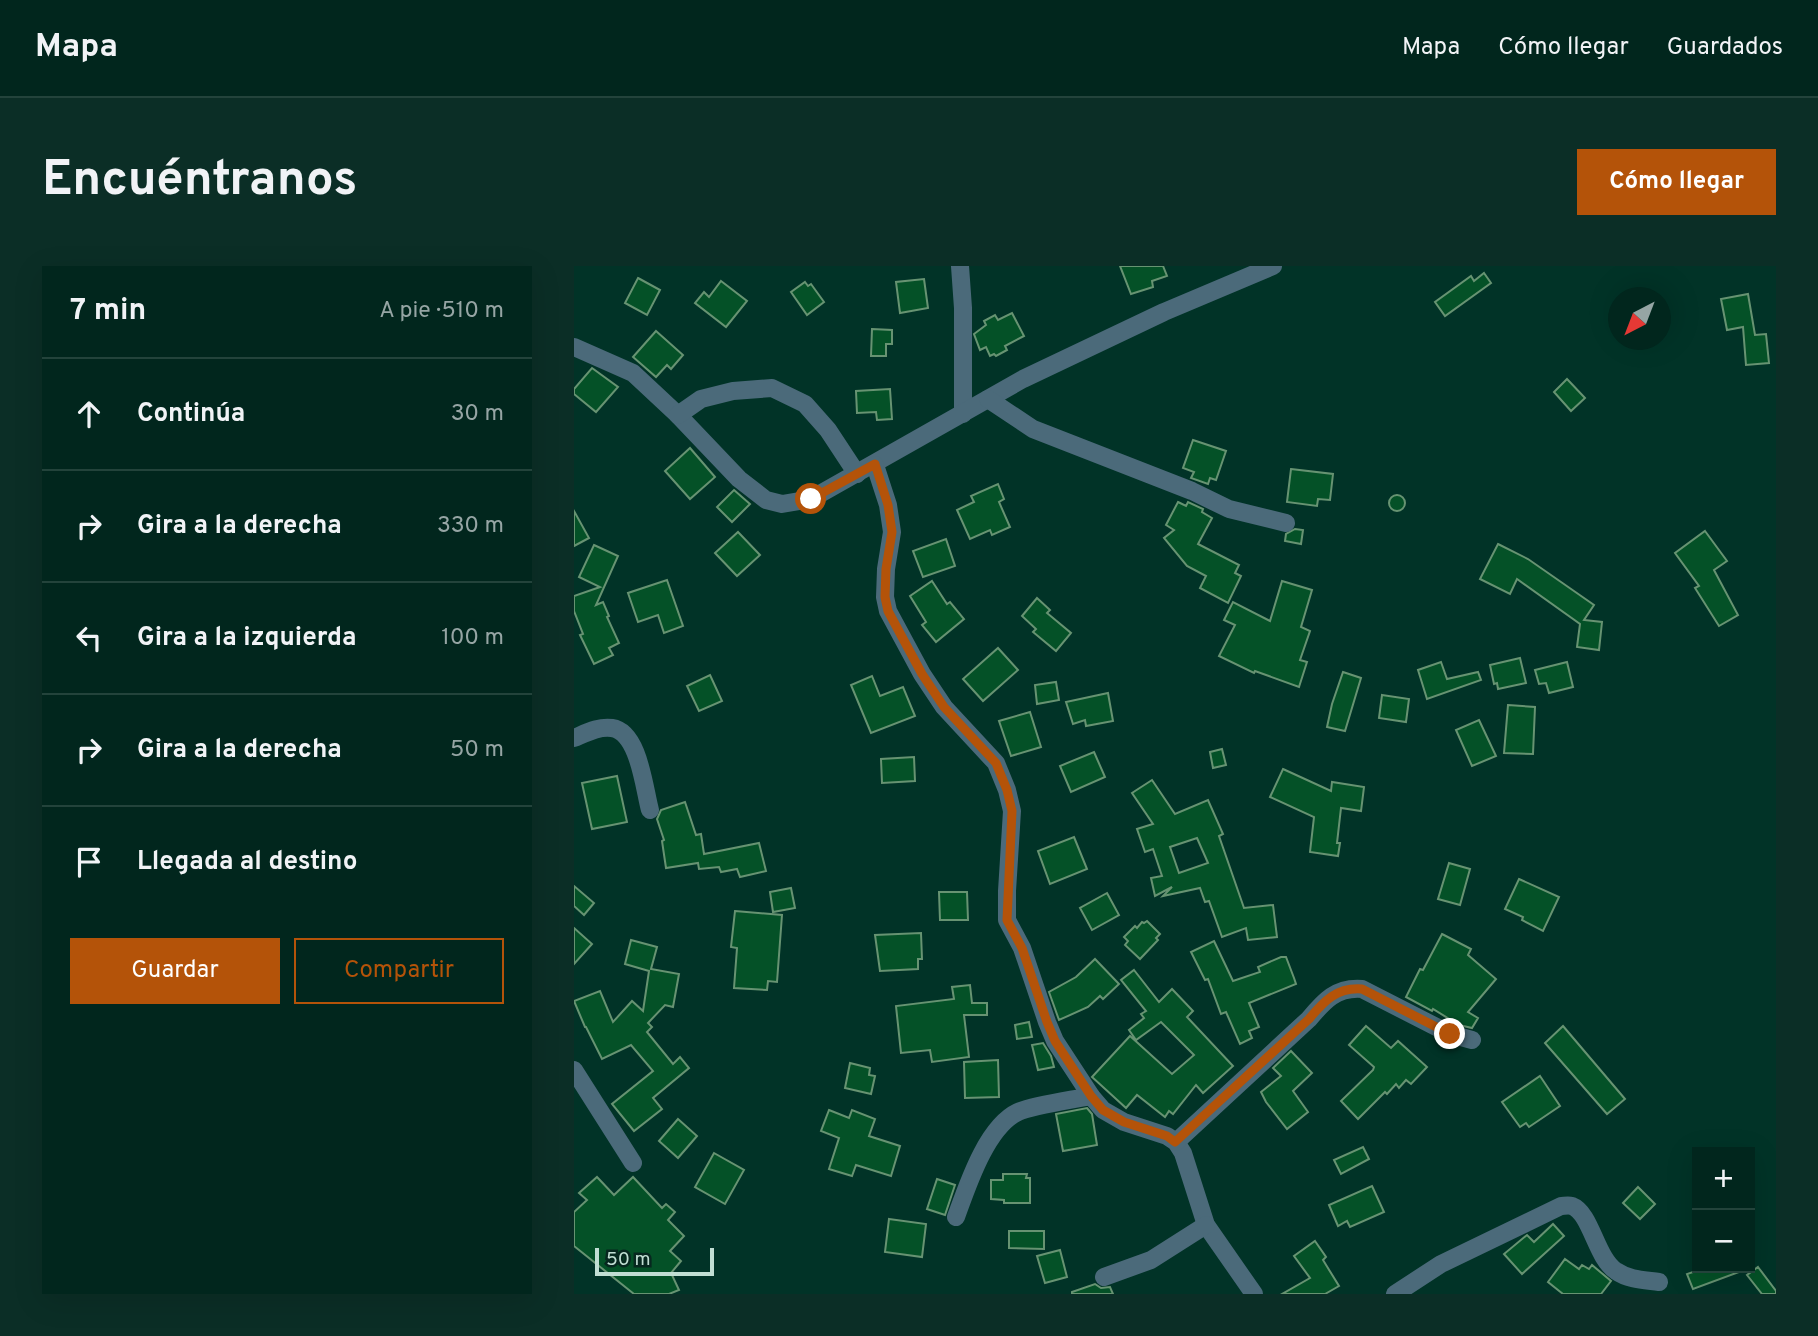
<!DOCTYPE html>
<html lang="es">
<meta charset="utf-8">
<style>
body{margin:0;font-family:Overpass,sans-serif;background:#0b2e26;color:#f1f3f6}
.controls{position:absolute;right:21px;bottom:21px;display:grid;overflow:hidden;border-radius:0px;box-shadow:0 7px 28px #0002}
.controls button{width:63px;height:63px;display:grid;place-items:center;padding:0;border:0;border-bottom:2px solid #23433b;background:#01261d;color:#f1f3f6;font:35px sans-serif}
.compass{position:absolute;left:1034px;top:21px;width:63px;height:63px;border-radius:50%;background:#01261d;box-shadow:0 7px 28px #0002;rotate:222deg}
.scale{position:absolute;left:21px;bottom:18px;width:119px;box-sizing:border-box;padding-left:7px;border:4px solid #c1ded3;border-top:0;font-size:19px;line-height:24px;white-space:nowrap;color:#c1ded3;-webkit-text-stroke:5px #07271f;paint-order:stroke}
.stop{position:absolute;width:21px;height:21px;margin:-16px;border:5px solid #b45309;border-radius:50%;background:#fff}
.stop.end{background:#b45309;border-color:#fff;box-shadow:0 2px 7px #0008}
.list{margin:0;padding:0;list-style:none}
h2{display:flex;justify-content:space-between;align-items:center;height:91px;margin:0;padding:0 28px;font-size:30px}
h2 small{font-size:23px;font-weight:400;color:#96a5a4}
.list li{display:grid;grid-template-columns:46px 1fr auto;gap:21px;align-items:center;box-sizing:border-box;height:112px;padding:0 28px;border-top:2px solid #23433b}
.list b{display:block;font-size:26px;white-space:nowrap}
.list em{font-size:23px;font-style:normal;color:#96a5a4}
.actions{display:flex;gap:14px;padding:21px 28px}
.actions a{flex:1;padding:16px 0;border:2px solid #b45309;border-radius:0px;text-align:center;font-size:24px;color:#b45309}
.actions .main{background:#b45309;color:#fff}
.icon{flex:none;width:38px;height:38px;fill:none;stroke:currentColor;stroke-width:2;stroke-linecap:round;stroke-linejoin:round}
.map{position:relative;flex:none;width:1202px;height:1028px;overflow:hidden;border-radius:0px}
header{display:flex;align-items:center;gap:42px;box-sizing:border-box;height:98px;padding:0 35px;background:#01261d;border-bottom:2px solid #23433b}
header strong{font-size:33px}
nav{display:flex;gap:38px;margin-inline-start:auto;font-size:24px}
.intro{display:flex;align-items:center;justify-content:space-between;box-sizing:border-box;height:168px;padding:0 42px}
h1{margin:0;font-size:49px}
.button{padding:18px 32px;border-radius:0px;background:#b45309;color:#fff;font-size:24px;font-weight:700}
main{display:flex;gap:42px;padding:0 42px}
aside{flex:1;background:#01261d;border-radius:0px;box-shadow:0 7px 28px #0002}
.map>svg:first-child{display:block}
.building{fill:#045127;stroke:#679372;stroke-width:2;fill-rule:evenodd}
.lines{fill:none;stroke-linecap:round;stroke-linejoin:round}
.street{stroke:#4b6a7a;stroke-width:18}
.route{stroke:#b45309;stroke-width:9}
</style>
<header>
<strong>Mapa</strong>
<nav><a>Mapa</a><a>Cómo llegar</a><a>Guardados</a></nav>
</header>
<div class="intro"><h1>Encuéntranos</h1><a class="button">Cómo llegar</a></div>
<main>
<aside>
<h2>7 min<small>A pie · 510 m</small></h2>
<ul class="list">
<li><svg class="icon" aria-label="ahead" viewBox="0 0 24 24"><path d="M12 20V5M6 11l6-6 6 6"/></svg><div><b>Continúa</b></div><em>30 m</em></li>
<li><svg class="icon" aria-label="right" viewBox="0 0 24 24"><path d="M7 20v-9h11M14 6l5 5-5 5"/></svg><div><b>Gira a la derecha</b></div><em>330 m</em></li>
<li><svg class="icon" aria-label="left" viewBox="0 0 24 24"><path d="M17 20v-9H6M10 6l-5 5 5 5"/></svg><div><b>Gira a la izquierda</b></div><em>100 m</em></li>
<li><svg class="icon" aria-label="right" viewBox="0 0 24 24"><path d="M7 20v-9h11M14 6l5 5-5 5"/></svg><div><b>Gira a la derecha</b></div><em>50 m</em></li>
<li><svg class="icon" aria-label="arrive" viewBox="0 0 24 24"><path d="M6 21V4h12l-3 4 3 4H6"/></svg><div><b>Llegada al destino</b></div></li>
</ul>
<div class="actions"><a class="main">Guardar</a><a>Compartir</a></div>
</aside>
<div class="map">
<svg width="1202" height="1028" viewBox="0 0 1202 1028">
<rect width="100%" height="100%" fill="#013327"/>
<g class="building">
<polygon points="546,0 589,0 593,10 578,15 579,21 557,28"/>
<polygon points="910,7 917,17 871,50 861,36 897,10 900,15"/>
<polygon points="64,12 86,24 73,49 51,37"/>
<polygon points="350,13 354,42 326,47 322,16"/>
<polygon points="147,15 173,35 152,61 121,37 130,26 135,31"/>
<polygon points="231,16 234,20 237,18 250,36 233,49 217,26"/>
<polygon points="1174,28 1181,69 1192,68 1195,97 1172,99 1169,61 1153,64 1147,33"/>
<polygon points="438,47 450,70 431,80 433,84 422,90 420,88 416,90 412,81 406,84 400,68 412,59 410,55 421,49 424,54"/>
<polygon points="298,63 318,64 318,78 312,78 312,90 297,90"/>
<polygon points="82,65 109,89 97,103 93,99 82,111 59,91"/>
<polygon points="18,102 44,121 22,146 0,128 0,123"/>
<polygon points="993,113 1011,132 997,145 980,126"/>
<polygon points="316,123 318,153 303,154 302,146 283,147 282,125"/>
<polygon points="619,174 652,185 642,214 636,212 634,218 617,212 620,206 609,202"/>
<polygon points="116,182 141,211 116,233 91,205"/>
<polygon points="717,203 759,208 756,234 744,233 743,240 713,236"/>
<polygon points="424,218 430,233 425,236 436,261 418,269 416,264 396,273 383,244 400,236 397,230"/>
<polygon points="160,224 176,238 158,256 143,241"/>
<circle cx="823" cy="237" r="8"/>
<polygon points="604,236 612,240 614,236 629,243 628,246 638,252 624,278 665,299 661,307 667,310 654,337 626,322 632,310 613,300 590,272 600,264 592,259"/>
<polygon points="0,245 15,272 0,280"/>
<polygon points="721,263 729,264 727,278 711,275 712,268"/>
<polygon points="1131,265 1153,295 1140,304 1164,349 1145,360 1121,322 1125,320 1101,287"/>
<polygon points="164,266 186,289 163,310 141,287"/>
<polygon points="372,273 381,300 349,311 339,285"/>
<polygon points="924,278 954,293 1020,339 1010,354 1028,356 1025,384 1003,381 1006,358 943,313 936,328 906,313"/>
<polygon points="20,279 44,290 22,339 29,336 35,350 33,351 45,377 35,382 39,389 20,398 6,369 9,368 0,345 0,330 26,321 5,311"/>
<polygon points="93,314 109,360 90,367 84,349 64,356 54,327"/>
<polygon points="358,315 373,338 376,336 390,353 362,376 348,359 352,356 336,330"/>
<polygon points="708,315 738,324 727,361 736,365 726,394 733,396 725,421 681,405 680,407 645,390 661,359 650,354 659,336 696,355"/>
<polygon points="463,332 476,344 473,347 497,367 482,385 459,366 462,363 448,350"/>
<polygon points="424,382 444,404 409,435 389,413"/>
<polygon points="946,392 952,417 924,423 923,417 920,418 916,399"/>
<polygon points="867,396 873,413 904,406 907,414 853,433 844,404"/>
<polygon points="993,396 999,421 975,427 972,417 965,418 961,404"/>
<polygon points="769,406 787,412 771,465 753,461 758,438"/>
<polygon points="136,409 148,435 125,445 113,420"/>
<polygon points="298,410 306,430 329,421 341,450 297,467 277,419"/>
<polygon points="482,416 485,434 463,438 461,419"/>
<polygon points="534,427 539,455 512,460 511,454 499,458 492,436"/>
<polygon points="808,429 835,433 832,456 805,452"/>
<polygon points="934,439 961,441 959,488 930,487"/>
<polygon points="456,446 467,481 437,490 425,455"/>
<polygon points="905,454 922,490 898,500 882,464"/>
<polygon points="648,483 652,499 639,502 636,486"/>
<polygon points="520,486 531,511 497,526 486,500"/>
<polygon points="340,491 341,515 308,517 307,493"/>
<polygon points="709,503 757,525 758,516 790,521 787,545 767,542 763,577 766,577 764,590 736,586 740,551 696,531"/>
<polygon points="43,510 53,556 18,563 8,517"/>
<path d="M 578,514 L 601,548 L 634,534 L 649,568 L 645,570 L 670,642 L 699,639 L 703,671 L 674,674 L 672,662 L 648,671 L 635,635 L 631,636 L 626,622 L 589,630 L 598,621 L 581,630 L 577,612 L 588,610 L 579,583 L 571,586 L 563,563 L 579,558 L 558,527 ZM 623,572 L 634,597 L 605,607 L 596,581 Z"/>
<polygon points="111,536 122,569 127,568 130,588 185,577 192,605 166,611 163,603 147,606 145,601 125,603 124,597 92,602 88,575 90,574 83,553 87,544"/>
<polygon points="500,571 513,603 476,618 464,585"/>
<polygon points="875,597 896,603 886,639 864,633"/>
<polygon points="945,613 985,631 969,665 948,654 949,651 931,643"/>
<polygon points="0,620 20,637 10,649 0,640"/>
<polygon points="217,622 221,642 199,646 196,626"/>
<polygon points="365,626 393,626 394,654 366,654"/>
<polygon points="533,627 545,649 518,664 506,642"/>
<polygon points="161,645 208,649 203,716 194,715 193,724 160,722 163,682 157,681"/>
<polygon points="573,655 586,668 582,672 584,674 566,693 551,679 554,675 550,671 561,660 563,662 568,656 570,657"/>
<polygon points="0,662 18,678 0,698"/>
<polygon points="347,667 348,693 344,693 344,703 306,705 301,669"/>
<polygon points="868,668 897,683 894,689 922,713 894,746 904,752 898,762 885,759 859,743 858,745 832,731 846,703 849,704"/>
<polygon points="57,674 83,681 77,703 105,708 99,741 91,739 74,757 78,761 73,766 99,798 106,791 115,802 79,832 88,843 60,865 38,838 79,805 57,779 28,793 12,761 11,761 0,735 26,725 39,756 58,735 69,745 75,705 51,698"/>
<polygon points="640,675 659,715 686,706 684,701 707,691 712,691 720,712 722,718 675,737 685,761 675,765 678,772 666,778 652,746 647,748 634,713 631,714 617,686"/>
<polygon points="521,693 545,718 529,733 526,730 514,741 485,754 475,726 502,711"/>
<polygon points="560,704 585,736 598,723 619,745 613,751 659,800 629,827 622,819 599,848 595,845 591,851 563,829 552,842 518,811 556,770 598,808 620,789 587,756 562,774 555,764 570,752 567,748 572,745 547,714"/>
<polygon points="396,719 398,737 413,737 413,749 390,749 395,791 358,796 356,784 327,787 322,740 380,733 378,721"/>
<polygon points="455,756 458,771 443,773 441,759"/>
<polygon points="792,760 817,782 824,775 853,801 837,818 832,814 825,822 822,818 813,828 811,826 784,853 767,835 799,804 800,801 775,779"/>
<polygon points="989,760 1051,833 1033,848 971,777"/>
<polygon points="469,777 477,790 480,801 464,804 458,779"/>
<polygon points="717,785 738,807 719,825 734,846 713,863 692,836 687,826 707,810 699,802"/>
<polygon points="424,794 425,831 391,832 390,796"/>
<polygon points="276,797 296,802 295,809 301,810 297,828 271,822"/>
<polygon points="966,810 986,840 955,861 952,857 946,861 928,836"/>
<polygon points="513,842 518,848 523,879 489,885 482,848"/>
<polygon points="255,844 275,852 278,844 301,853 295,870 326,880 317,910 282,899 278,910 255,903 265,872 247,865"/>
<polygon points="104,853 123,870 104,892 85,875"/>
<polygon points="789,881 795,893 767,908 760,894"/>
<polygon points="140,887 170,904 151,938 121,921"/>
<polygon points="429,908 453,908 452,912 456,912 456,937 430,937 430,934 417,933 417,914 429,914"/>
<polygon points="23,911 40,929 59,911 88,942 92,938 101,946 94,954 110,970 96,985 107,995 97,1007 105,1024 95,1028 60,1028 0,980 0,946 13,934 5,927"/>
<polygon points="363,913 381,919 371,949 353,943"/>
<polygon points="798,920 810,946 776,961 773,955 764,960 755,939"/>
<polygon points="1064,921 1081,938 1066,953 1049,937"/>
<polygon points="315,953 352,958 348,991 311,986"/>
<polygon points="979,958 990,970 948,1008 930,988 953,969 960,976"/>
<polygon points="435,965 470,965 470,983 435,982"/>
<polygon points="741,975 752,991 749,994 765,1020 751,1028 708,1028 736,1012 720,990"/>
<polygon points="486,984 493,1011 471,1017 463,990"/>
<polygon points="991,993 1005,1003 1008,999 1015,1003 1018,999 1037,1015 1027,1028 989,1028 974,1016"/>
<polygon points="1184,1001 1202,1025 1202,1028 1188,1028 1173,1009"/>
<polygon points="1131,1002 1173,1002 1173,1003 1119,1023 1113,1008"/>
<polygon points="521,1018 527,1022 536,1021 539,1028 498,1028 498,1026"/>
</g>
<g class="lines">
<g class="street">
<polyline points="386,0 389,42 389,148"/>
<polyline points="0,81 59,107 104,149 165,213 192,234 208,238 237,233 449,113 590,46 699,0"/>
<polyline points="414,133 459,163 618,225 655,243 712,257"/>
<polyline points="104,149 127,133 159,125 198,122 231,138 254,164 283,208"/>
<polyline points="301,199 314,239 318,266 312,303 311,331 314,345 348,408 370,441 422,497 433,524 438,545 433,625 433,654 448,682 473,756 481,775 517,830 529,844 550,856 593,870 602,876 609,887 632,959 680,1028"/>
<path d="M 0,472 C 12,467 25,460 38,462 C 65,466 70,522 76,544"/>
<polyline points="0,804 59,897"/>
<path d="M 602,876 L 735,753 C 750,735 762,721 788,723 L 876,768 L 898,774"/>
<path d="M 382,951 C 393,921 412,861 444,846 C 460,839 498,834 517,830"/>
<polyline points="530,1011 577,994 632,959"/>
<path d="M 821,1028 L 867,998 L 987,940 C 990,940 994,939 998,940 C 1017,947 1022,992 1042,1005 C 1055,1014 1070,1014 1085,1016"/>
</g>
</g>
<g class="lines">
<path class="route" d="M 237,233 L 301,198 L 314,239 L 318,266 L 312,303 L 311,331 L 314,345 L 348,408 L 370,441 L 422,497 L 433,524 L 438,545 L 433,654 L 448,682 L 473,756 L 481,775 L 517,830 L 529,844 L 550,856 L 593,870 L 601,876 L 735,753 C 750,735 763,721 788,723 L 876,768"/>
</g>
</svg>
<div class="controls">
<button>+</button>
<button>−</button>
</div>
<svg class="compass" viewBox="-18 -18 36 36"><path d="M0-13l5 13h-10z" fill="#e53935"/><path d="M0 13l5-13h-10z" fill="#96a5a4"/></svg>
<div class="scale">50 m</div>
<div class="stop" style="left:237px;top:233px"></div>
<div class="stop end" style="left:876px;top:768px"></div>
</div>
</main>
